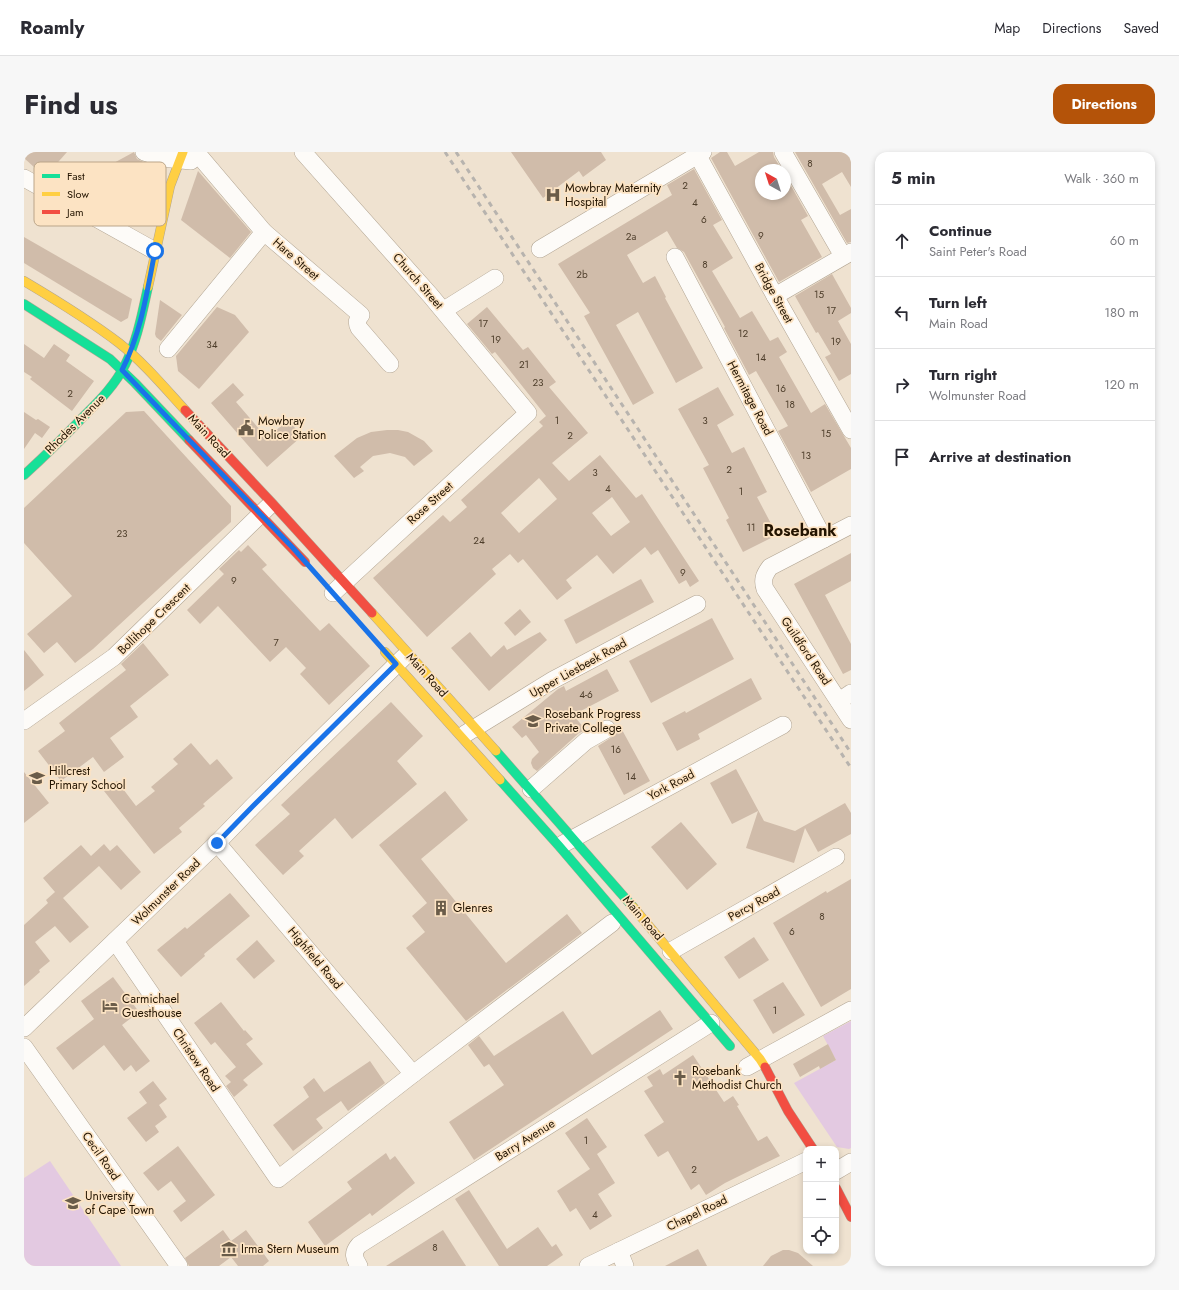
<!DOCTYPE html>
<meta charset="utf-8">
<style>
body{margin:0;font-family:Jost,sans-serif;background:#f7f7f7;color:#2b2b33}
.controls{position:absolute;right:12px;bottom:12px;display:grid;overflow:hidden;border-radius:8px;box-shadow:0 2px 6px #0003}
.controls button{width:36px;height:36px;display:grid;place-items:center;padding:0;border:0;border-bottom:1px solid #e1e1e2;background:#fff;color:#2b2b33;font:20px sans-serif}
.compass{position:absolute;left:731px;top:12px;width:36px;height:36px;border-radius:50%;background:#fff;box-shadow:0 2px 6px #0003;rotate:321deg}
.stop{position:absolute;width:12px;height:12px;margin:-9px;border:3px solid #1a73e8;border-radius:50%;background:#fff}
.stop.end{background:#1a73e8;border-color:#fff;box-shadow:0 1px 4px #0008}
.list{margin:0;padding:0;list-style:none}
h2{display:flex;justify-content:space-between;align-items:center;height:52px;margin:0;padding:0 16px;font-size:17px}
h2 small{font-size:13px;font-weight:400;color:#7c7c81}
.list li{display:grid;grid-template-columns:26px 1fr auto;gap:12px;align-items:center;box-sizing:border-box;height:72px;padding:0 16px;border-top:1px solid #e1e1e2}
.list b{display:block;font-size:15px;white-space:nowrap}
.list p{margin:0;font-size:13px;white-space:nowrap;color:#7c7c81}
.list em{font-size:13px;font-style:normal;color:#7c7c81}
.icon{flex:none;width:22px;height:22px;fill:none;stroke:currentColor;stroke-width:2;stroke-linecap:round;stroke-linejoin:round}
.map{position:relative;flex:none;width:827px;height:1114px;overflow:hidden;border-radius:12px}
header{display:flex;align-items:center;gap:24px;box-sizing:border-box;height:56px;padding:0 20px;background:#fff;border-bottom:1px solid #e1e1e2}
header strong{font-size:19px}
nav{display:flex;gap:22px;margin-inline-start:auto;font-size:14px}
.intro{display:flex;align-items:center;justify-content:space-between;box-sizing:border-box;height:96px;padding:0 24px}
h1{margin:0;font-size:28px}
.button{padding:10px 18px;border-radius:12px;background:#b45309;color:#fff;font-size:14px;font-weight:700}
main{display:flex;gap:24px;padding:0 24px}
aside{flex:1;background:#fff;border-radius:12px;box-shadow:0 2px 6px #0003}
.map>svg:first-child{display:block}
.green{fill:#e3c9e1}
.building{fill:#d0bcaa;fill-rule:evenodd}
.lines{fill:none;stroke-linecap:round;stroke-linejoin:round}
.street-casing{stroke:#b1a492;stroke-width:18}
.fast-casing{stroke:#b1a492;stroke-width:10}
.slow-casing{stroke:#b1a492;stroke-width:10}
.jam-casing{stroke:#b1a492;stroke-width:10}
.street{stroke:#fdfbf8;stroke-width:17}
.fast{stroke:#16e098;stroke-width:9}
.slow{stroke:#ffcf43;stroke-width:9}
.jam{stroke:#f24e42;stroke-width:9}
.rail{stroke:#b7b3ae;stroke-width:3;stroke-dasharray:5 5;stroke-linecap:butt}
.route{stroke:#1a73e8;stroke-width:5}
.labels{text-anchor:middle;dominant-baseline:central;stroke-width:3.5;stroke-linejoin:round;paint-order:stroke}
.number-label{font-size:10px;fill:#4e3e2b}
.poi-label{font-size:12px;fill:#231401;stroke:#fce3c3;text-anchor:start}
.street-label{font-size:12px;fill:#231401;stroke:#fce3c3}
.district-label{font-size:16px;font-weight:bold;fill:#231401;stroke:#fce3c3}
.key{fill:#fce3c3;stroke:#bba589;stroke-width:1}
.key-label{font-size:11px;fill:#231401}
</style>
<header>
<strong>Roamly</strong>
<nav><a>Map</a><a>Directions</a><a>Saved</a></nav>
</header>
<div class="intro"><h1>Find us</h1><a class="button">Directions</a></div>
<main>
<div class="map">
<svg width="827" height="1114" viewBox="0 0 827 1114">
<rect width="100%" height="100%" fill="#efe2d0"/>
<g class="green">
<polygon points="827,869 827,996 825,997 813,995 770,931 812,908 799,884"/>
<polygon points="26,1009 97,1114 0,1114 0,1026"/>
</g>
<g class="building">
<polygon points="0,0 43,0 21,25 0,6"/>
<polygon points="110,0 113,7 126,13 121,65 83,55 86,13"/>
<polygon points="487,0 577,0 582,8 559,25 555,19 519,46"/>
<polygon points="696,0 703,0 711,14 735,0 749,0 750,5 758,18 737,18 737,42 761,42 761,23 784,64 777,68 798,105 755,130 687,6"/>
<polygon points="771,0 827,0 827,35 818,20 798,32 816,63 827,57 827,90 823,91"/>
<polygon points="670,17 698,68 689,73 709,106 688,119 716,166 728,159 746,189 754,185 763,200 755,205 787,261 801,252 827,296 827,317 787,340 754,279 764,274 732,219 725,223 700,176 701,175 660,100 653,96 643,79 603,103 619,131 631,124 642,145 641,146 679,216 652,231 614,160 592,173 630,241 609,253 560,164 566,161 534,112 648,43 643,33"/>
<polygon points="174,19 227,80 206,106 157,68"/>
<polygon points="0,85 108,147 104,166 97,170 0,111"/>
<polygon points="808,122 827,156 827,161 814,169 827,192 827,222 815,229 801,205 807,202 794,180 792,181 771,144"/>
<polygon points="136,148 158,163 137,189 132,185 131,182"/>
<polygon points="193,155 211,163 225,180 175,237 154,219 152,204"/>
<path d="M 463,155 L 499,198 L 504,195 L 532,230 L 525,235 L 564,281 L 528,311 L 545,329 L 576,303 L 612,346 L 618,342 L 675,429 L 666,435 L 662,428 L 655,432 L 634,398 L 627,403 L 621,395 L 589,422 L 573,403 L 542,428 L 548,436 L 533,448 L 499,407 L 494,411 L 486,402 L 468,417 L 472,422 L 403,485 L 349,426 L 419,363 L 426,370 L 443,355 L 437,348 L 519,274 L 515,270 L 522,264 L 471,200 L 468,202 L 443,172 ZM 515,326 L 533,347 L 495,381 L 477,361 ZM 588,345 L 606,370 L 587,384 L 568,361 Z"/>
<polygon points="0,192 20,206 30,192 46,203 42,209 70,229 48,259 6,227 8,225 0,220"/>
<polygon points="209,231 220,243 212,250 243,286 264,268 278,284 243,315 187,251"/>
<polygon points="694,235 710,263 693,273 708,301 720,295 743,340 733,345 753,383 719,400 702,368 705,366 679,316 685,313 654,257"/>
<polygon points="120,259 207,354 207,370 69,497 51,511 33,490 20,501 3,482 48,444 0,391 0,356 102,260"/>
<polygon points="0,260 12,268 14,267 26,275 18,286 11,281 0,297"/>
<polygon points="363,278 374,278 384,280 400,289 409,299 390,314 381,305 366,301 349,304 336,315 340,319 330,326 310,304 333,286 347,280"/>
<polygon points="224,393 243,413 238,417 296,479 305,471 346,514 305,553 276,522 282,516 262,495 246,510 194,454 176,472 163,458 200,422 195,417 215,398 217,400"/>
<polygon points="827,401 827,429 801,443 827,492 827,518 819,522 770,432"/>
<polygon points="617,427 630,450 552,492 540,468"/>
<polygon points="496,457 507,470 491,484 480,471"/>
<polygon points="688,466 710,507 627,551 605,509"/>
<polygon points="446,480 467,505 480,493 483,498 516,480 523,488 465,539 427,496"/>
<polygon points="119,491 145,523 106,554 114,565 86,586 100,605 80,620 69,605 37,629 14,599 41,579 35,571 102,518 97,512"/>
<polygon points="0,498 20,523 0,539"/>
<polygon points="583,517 595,539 549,563 562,578 555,581 513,619 509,616 507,611 508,607 515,600 502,583 498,586 488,575 534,537 540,534 542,539"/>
<polygon points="727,526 738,547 674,582 676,587 653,599 638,571 661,559 662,561"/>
<polygon points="367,550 399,584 373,609 393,632 328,687 311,666 275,699 280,704 259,723 231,693 266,662 257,653"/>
<polygon points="597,576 626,629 600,643 574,594 588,585 591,582 593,578"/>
<polygon points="167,591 186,613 193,607 209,626 179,652 181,654 155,676 158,680 130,702 80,639 93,629 112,654 131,639 127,635 154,612 149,607"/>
<polygon points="712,617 740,669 771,679 821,651 827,661 827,682 794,700 781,676 770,711 722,696 734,659 708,672 686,631"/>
<polygon points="0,620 25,651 0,671"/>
<polygon points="421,639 444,668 397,707 482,811 543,762 558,781 442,869 382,796 401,780 388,764 403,751 355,693"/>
<polygon points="657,670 693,712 663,738 627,695"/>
<polygon points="80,692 86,699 93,693 117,720 97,738 75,714 39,746 65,775 46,791 31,774 11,790 26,809 15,818 16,820 0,834 0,773 24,751 22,748 31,740 19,726 57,693 67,704"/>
<polygon points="827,727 827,837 797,855 749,771 802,739 803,741"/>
<polygon points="206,741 226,764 180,802 181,804 157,825 133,798 161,775 163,777"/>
<polygon points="730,785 745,808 715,827 700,805"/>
<polygon points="233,788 251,809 230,827 212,807"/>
<polygon points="89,825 115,860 98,873 126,909 112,920 107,913 100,919 80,893 49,918 32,896 70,867 57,849"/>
<polygon points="759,830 781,863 749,882 729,848"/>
<polygon points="197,850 220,879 221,878 229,887 222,892 239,912 219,928 224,933 210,945 202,934 207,930 201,924 212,915 191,890 187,893 170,871"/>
<polygon points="636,858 649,877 450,1008 425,970 480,933 465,912 460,915 444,893 455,884 470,904 539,859 568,903"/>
<polygon points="804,892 812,908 796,917 795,914 776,925 769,912"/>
<polygon points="669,903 700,950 709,944 715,953 713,954 734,989 743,984 756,1004 701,1031 682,1043 675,1032 667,1038 644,999 634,1005 620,983 640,970 620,939 629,934 623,925 636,917 639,923"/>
<polygon points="346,909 361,931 324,959 317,949 292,967 299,976 269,999 249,973 285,945 279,935 290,926 300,940"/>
<polygon points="129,929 143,947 135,953 143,965 131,974 135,980 122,990 103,966 123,951 115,940"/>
<polygon points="563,966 583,995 573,1002 591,1031 574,1042 588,1064 566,1078 552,1056 546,1060 533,1039 566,1017 541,981"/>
<polygon points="154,994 191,1043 157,1070 149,1059 162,1049 147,1029 134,1039 119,1021"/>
<polygon points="362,1001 366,1008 371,1004 391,1031 348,1064 346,1061 301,1094 284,1070 328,1037 323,1030"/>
<polygon points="445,1038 483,1097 514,1075 528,1095 532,1092 539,1103 523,1114 475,1114 431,1047"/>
<polygon points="199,1078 207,1089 222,1078 245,1109 239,1114 214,1114 207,1105 195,1114 165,1114 161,1106"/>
<polygon points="419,1078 442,1114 362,1114"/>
<polygon points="674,1097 683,1114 641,1114"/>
<polygon points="759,1098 765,1098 774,1101 789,1114 739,1114 747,1104"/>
</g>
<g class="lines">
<defs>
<g id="street">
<polyline points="120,0 138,6 167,9"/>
<path d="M 172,0 L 240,80 L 337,163 C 333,168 332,170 335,176 L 366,212"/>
<polyline points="279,0 406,143 504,261 309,441"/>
<polyline points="759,0 819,104"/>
<polyline points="674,4 751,144 827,278"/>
<polyline points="0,26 131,99"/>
<polyline points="516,97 679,0"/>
<polyline points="651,105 800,387"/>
<polyline points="751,144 827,100"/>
<polyline points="420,158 471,126"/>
<polyline points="144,197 240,80"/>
<path d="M 827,373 L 746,415 C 740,423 738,428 741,437 L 827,568"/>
<polyline points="815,549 827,541"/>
<polyline points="0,569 90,505 244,355"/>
<polyline points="441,582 529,528 673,452"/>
<polyline points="507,637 562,589 583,577"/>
<polyline points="193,691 389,922"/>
<polyline points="539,692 759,573"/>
<polyline points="91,789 254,1027 389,922 588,771"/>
<polyline points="647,799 812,705"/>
<polyline points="0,876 193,691 229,654 380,505"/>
<polyline points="0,895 155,1114"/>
<polyline points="723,915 827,858"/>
<polyline points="812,1019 827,1010"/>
<polyline points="595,1099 601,1114"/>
<path d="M 335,1114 C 330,1106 328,1101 335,1093 L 687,871"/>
<polyline points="564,1114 782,1009"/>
</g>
<g id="fast">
<polyline points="0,152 86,207 111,231 165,288"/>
<path d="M 0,323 C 21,304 41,284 61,263 C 76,248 91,233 101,213 C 113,189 118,162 124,135"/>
<polyline points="472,599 609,755"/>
<polyline points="476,628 535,694 706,894"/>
</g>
<g id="slow">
<path d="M 0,129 C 32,148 65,168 95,191 C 119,210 140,235 161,258"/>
<polyline points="124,135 146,34 159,0"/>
<polyline points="348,461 472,599"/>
<polyline points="361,500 476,628"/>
<polyline points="609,755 736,907 741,915"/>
</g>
<g id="jam">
<polyline points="161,258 248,351 348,461"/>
<polyline points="165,288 281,410"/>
<polyline points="741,915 764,959 789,997"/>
<polyline points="812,1036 827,1065"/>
</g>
</defs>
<use href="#street" class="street-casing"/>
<use href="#fast" class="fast-casing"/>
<use href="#slow" class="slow-casing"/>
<use href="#jam" class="jam-casing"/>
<use href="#street" class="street"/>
<use href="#fast" class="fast"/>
<use href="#slow" class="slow"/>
<use href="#jam" class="jam"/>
<g class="rail">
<polyline points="421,0 827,616"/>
<polyline points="432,0 827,601"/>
</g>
</g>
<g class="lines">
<path class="route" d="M 131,99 C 123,140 117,181 98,218 L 269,396 L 372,512 L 229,654 L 193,691"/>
</g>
<defs>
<symbol id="hospital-bare" viewBox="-9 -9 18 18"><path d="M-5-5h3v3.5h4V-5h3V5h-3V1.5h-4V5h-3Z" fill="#6a5c49" stroke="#fce3c3" stroke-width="2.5" paint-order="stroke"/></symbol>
<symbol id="civic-bare" viewBox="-9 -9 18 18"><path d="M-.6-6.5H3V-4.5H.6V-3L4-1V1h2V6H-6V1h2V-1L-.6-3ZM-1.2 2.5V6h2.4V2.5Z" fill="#6a5c49" stroke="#fce3c3" stroke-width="2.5" paint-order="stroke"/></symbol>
<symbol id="school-bare" viewBox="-9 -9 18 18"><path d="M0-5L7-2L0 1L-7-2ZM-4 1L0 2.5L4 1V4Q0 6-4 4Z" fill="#6a5c49" stroke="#fce3c3" stroke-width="2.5" paint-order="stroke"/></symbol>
<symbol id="building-bare" viewBox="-9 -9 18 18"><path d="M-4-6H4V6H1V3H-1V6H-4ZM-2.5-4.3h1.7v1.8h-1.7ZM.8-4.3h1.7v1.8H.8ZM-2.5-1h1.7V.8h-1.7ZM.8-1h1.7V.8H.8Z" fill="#6a5c49" stroke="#fce3c3" stroke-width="2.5" paint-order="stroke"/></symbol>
<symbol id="hotel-bare" viewBox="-9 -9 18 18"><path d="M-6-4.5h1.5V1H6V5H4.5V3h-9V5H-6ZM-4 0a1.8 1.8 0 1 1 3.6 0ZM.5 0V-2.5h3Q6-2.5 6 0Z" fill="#6a5c49" stroke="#fce3c3" stroke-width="2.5" paint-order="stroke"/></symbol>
<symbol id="church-bare" viewBox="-9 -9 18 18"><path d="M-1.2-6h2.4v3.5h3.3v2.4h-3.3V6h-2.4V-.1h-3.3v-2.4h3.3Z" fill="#6a5c49" stroke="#fce3c3" stroke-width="2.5" paint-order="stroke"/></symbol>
<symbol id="university-bare" viewBox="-9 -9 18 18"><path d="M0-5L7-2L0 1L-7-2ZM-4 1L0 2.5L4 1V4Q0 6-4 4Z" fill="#6a5c49" stroke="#fce3c3" stroke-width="2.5" paint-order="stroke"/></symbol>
<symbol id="museum-bare" viewBox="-9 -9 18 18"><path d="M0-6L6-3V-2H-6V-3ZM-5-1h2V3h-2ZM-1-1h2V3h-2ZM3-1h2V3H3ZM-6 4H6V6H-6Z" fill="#6a5c49" stroke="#fce3c3" stroke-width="2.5" paint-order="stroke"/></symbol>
</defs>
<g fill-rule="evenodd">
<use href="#hospital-bare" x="518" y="32" width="22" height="22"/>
<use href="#civic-bare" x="211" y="265" width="22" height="22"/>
<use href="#school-bare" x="498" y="558" width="22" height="22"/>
<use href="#school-bare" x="2" y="615" width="22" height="22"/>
<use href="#building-bare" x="406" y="745" width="22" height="22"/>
<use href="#hotel-bare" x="75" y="843" width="22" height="22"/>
<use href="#church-bare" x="645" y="915" width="22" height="22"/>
<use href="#university-bare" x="38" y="1040" width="22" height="22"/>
<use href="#museum-bare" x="194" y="1086" width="22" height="22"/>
</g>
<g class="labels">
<g class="number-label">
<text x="786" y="11">8</text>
<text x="661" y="33">2</text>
<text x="671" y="50">4</text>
<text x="680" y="67">6</text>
<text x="737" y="83">9</text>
<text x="607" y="84">2a</text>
<text x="681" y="112">8</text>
<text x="558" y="122">2b</text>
<text x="795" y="142">15</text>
<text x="807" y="158">17</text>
<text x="459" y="171">17</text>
<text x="719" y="181">12</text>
<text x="472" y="187">19</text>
<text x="812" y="189">19</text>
<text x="188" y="192">34</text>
<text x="737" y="205">14</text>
<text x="500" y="212">21</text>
<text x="514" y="230">23</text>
<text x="757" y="236">16</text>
<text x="46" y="241">2</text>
<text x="766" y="252">18</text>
<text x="533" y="268">1</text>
<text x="681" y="268">3</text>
<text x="802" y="281">15</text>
<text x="546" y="283">2</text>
<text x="782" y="303">13</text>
<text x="705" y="317">2</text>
<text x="571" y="320">3</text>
<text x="584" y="336">4</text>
<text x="717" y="339">1</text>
<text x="727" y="375">11</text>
<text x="98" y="381">23</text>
<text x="455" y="388">24</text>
<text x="659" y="420">9</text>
<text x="210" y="428">9</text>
<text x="252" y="490">7</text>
<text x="562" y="542">4-6</text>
<text x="592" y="597">16</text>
<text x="607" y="624">14</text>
<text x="798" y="764">8</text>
<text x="768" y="779">6</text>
<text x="751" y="858">1</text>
<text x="562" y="988">1</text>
<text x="670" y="1017">2</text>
<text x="571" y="1062">4</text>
<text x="411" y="1095">8</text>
</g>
<g class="poi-label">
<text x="541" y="36">Mowbray Maternity<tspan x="541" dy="14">Hospital</tspan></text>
<text x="234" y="269">Mowbray<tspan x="234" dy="14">Police Station</tspan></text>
<text x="521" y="562">Rosebank Progress<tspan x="521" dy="14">Private College</tspan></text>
<text x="25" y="619">Hillcrest<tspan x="25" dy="14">Primary School</tspan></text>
<text x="429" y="756">Glenres</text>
<text x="98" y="847">Carmichael<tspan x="98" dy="14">Guesthouse</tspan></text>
<text x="668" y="919">Rosebank<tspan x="668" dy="14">Methodist Church</tspan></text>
<text x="61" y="1044">University<tspan x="61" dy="14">of Cape Town</tspan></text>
<text x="217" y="1097">Irma Stern Museum</text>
</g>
<g class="street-label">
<text transform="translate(272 107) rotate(41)">Hare Street</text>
<text transform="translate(394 129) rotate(49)">Church Street</text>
<text transform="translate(750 141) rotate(61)">Bridge Street</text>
<text transform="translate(726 246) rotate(62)">Hermitage Road</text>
<text transform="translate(51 272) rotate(-45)">Rhodes Avenue</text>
<text transform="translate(185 284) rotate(47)">Main Road</text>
<text transform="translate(406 351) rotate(-42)">Rose Street</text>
<text transform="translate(130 467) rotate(-44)">Bollihope Crescent</text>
<text transform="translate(782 499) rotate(56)">Guildford Road</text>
<text transform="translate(554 516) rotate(-29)">Upper Liesbeek Road</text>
<text transform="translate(403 523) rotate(48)">Main Road</text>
<text transform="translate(647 633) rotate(-28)">York Road</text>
<text transform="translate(142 740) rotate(-44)">Wolmunster Road</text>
<text transform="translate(730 752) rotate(-29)">Percy Road</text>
<text transform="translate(619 766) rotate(49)">Main Road</text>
<text transform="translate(291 806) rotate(50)">Highfield Road</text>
<text transform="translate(172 908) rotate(56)">Christow Road</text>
<text transform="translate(501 988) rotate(-32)">Barry Avenue</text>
<text transform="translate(77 1004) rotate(55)">Cecil Road</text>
<text transform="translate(673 1061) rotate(-26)">Chapel Road</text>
</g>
<g class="district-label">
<text x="776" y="378">Rosebank</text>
</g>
</g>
<rect x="10" y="10" width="132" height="64" rx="6" class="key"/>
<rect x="18" y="22" width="18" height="4" fill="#16e098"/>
<rect x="18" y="40" width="18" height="4" fill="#ffcf43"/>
<rect x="18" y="58" width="18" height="4" fill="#f24e42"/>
<g class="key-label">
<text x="43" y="28">Fast</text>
<text x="43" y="46">Slow</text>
<text x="43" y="64">Jam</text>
</g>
</svg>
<div class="controls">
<button>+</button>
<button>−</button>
<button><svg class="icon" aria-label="locate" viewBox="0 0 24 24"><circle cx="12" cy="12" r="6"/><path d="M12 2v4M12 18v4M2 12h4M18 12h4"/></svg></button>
</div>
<svg class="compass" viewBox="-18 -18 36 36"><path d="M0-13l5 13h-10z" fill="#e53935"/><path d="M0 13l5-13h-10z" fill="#7c7c81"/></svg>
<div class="stop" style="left:131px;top:99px"></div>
<div class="stop end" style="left:193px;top:691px"></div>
</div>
<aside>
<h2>5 min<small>Walk · 360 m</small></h2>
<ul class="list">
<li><svg class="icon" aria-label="ahead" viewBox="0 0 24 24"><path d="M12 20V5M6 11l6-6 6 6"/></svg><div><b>Continue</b><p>Saint Peter's Road</p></div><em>60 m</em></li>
<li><svg class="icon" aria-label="left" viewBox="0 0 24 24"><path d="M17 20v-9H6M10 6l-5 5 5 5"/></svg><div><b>Turn left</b><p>Main Road</p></div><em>180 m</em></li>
<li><svg class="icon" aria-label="right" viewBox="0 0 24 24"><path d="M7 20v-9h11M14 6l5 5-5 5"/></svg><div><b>Turn right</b><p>Wolmunster Road</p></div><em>120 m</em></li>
<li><svg class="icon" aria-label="arrive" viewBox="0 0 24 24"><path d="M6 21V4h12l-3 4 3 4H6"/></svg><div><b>Arrive at destination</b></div></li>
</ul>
</aside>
</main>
